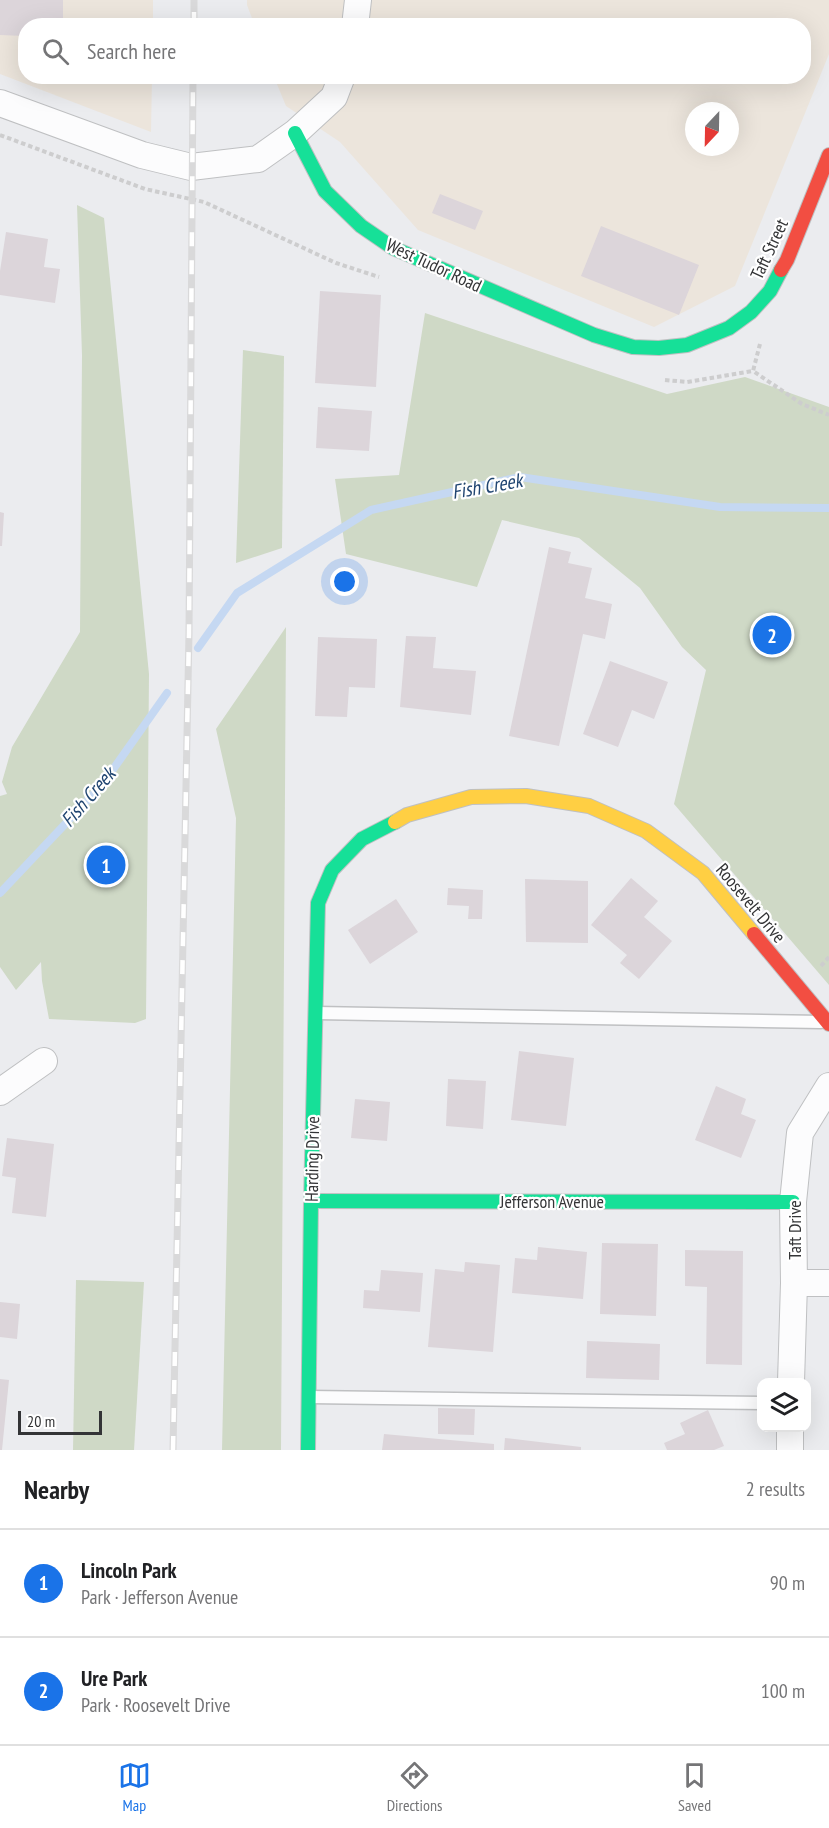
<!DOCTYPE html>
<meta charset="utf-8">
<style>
body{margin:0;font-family:"PT Sans Narrow",sans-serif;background:#f6f6f6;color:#202124}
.controls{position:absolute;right:18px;bottom:18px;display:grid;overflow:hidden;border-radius:12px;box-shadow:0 6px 24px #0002}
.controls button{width:54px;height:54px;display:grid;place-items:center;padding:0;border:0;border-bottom:2px solid #e0e0e0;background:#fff;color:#202124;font:30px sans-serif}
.compass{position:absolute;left:685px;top:102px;width:54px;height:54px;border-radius:50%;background:#fff;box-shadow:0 6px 24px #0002;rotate:202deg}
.scale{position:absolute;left:18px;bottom:15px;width:84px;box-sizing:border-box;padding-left:6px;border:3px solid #333436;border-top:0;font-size:16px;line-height:21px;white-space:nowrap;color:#333436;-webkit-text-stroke:4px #fff;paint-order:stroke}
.you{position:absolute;left:345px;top:582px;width:21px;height:21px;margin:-15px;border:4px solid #fff;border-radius:50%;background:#1a73e8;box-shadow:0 0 0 9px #1a73e833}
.badge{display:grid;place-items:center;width:39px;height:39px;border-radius:50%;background:#1a73e8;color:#fff;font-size:20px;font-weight:700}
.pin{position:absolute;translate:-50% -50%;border:3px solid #fff;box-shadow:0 2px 6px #0006}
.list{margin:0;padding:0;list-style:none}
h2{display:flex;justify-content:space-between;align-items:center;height:78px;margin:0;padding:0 24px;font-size:26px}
h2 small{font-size:20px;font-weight:400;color:#757577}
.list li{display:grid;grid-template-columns:39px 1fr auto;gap:18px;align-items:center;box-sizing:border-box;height:108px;padding:0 24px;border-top:2px solid #e0e0e0}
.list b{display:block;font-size:22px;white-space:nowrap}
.list p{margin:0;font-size:20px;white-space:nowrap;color:#757577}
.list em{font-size:20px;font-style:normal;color:#757577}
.icon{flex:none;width:33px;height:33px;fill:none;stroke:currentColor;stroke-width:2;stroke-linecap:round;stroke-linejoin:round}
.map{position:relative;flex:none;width:829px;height:1450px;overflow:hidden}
.search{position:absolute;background:#fff;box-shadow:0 6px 24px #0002;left:18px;right:18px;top:18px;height:66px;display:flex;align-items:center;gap:15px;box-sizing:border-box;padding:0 21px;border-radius:24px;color:#757577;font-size:22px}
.sheet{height:294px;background:#fff}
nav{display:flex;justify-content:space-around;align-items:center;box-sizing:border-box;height:84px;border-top:2px solid #e0e0e0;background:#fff;font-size:16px;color:#757577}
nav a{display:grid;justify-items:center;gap:3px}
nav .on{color:#1a73e8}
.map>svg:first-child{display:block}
.industrial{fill:#ece5dc;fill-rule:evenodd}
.green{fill:#cfd9c6}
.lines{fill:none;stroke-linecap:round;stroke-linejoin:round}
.stream{stroke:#c5d8f2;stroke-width:8}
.building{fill:#dcd5da}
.lane-casing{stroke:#bfc0c2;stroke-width:15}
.street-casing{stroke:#bfc0c2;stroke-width:28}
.fast-casing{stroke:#bfc0c2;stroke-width:16}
.slow-casing{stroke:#bfc0c2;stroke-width:16}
.jam-casing{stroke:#bfc0c2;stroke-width:16}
.path{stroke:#cdcdce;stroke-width:4;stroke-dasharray:4.5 3;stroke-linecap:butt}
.lane{stroke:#fcfcfd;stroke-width:12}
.street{stroke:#fcfcfd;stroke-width:26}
.fast{stroke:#16e098;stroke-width:14}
.slow{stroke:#ffcf43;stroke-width:14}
.jam{stroke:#f24e42;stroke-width:14}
.rail-casing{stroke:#d9d9da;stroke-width:7}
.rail{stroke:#fff;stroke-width:4.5;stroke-dasharray:14;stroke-linecap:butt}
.labels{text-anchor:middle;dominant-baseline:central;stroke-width:4.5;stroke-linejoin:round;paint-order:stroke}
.street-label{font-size:18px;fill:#333436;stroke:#fff}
.water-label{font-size:20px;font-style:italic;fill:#204571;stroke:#fff}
</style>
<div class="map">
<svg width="829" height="1450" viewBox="0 0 829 1450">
<rect width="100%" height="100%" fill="#ebecef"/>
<g class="industrial">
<polygon points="0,0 153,0 153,25 26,26 26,76 152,77 151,132 0,74"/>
<path d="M 247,0 L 829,0 L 829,54 L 735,286 L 654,327 L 418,230 L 340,142 L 286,106 L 274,77 L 804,76 L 804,26 L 255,26 L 247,5 ZM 694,111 L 730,111 L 730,147 L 694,147 Z"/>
</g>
<g class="green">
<polygon points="77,205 104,218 149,674 146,1019 135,1023 49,1019 42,981 41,962 16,990 0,967 0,796 7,794 2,782 12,747 80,632 82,355"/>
<polygon points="425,313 667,394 745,377 829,407 829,985 674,804 706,670 682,647 640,588 579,538 502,520 477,587 346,554 335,479 399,475"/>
<polygon points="243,350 284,356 282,548 236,563"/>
<polygon points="286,627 281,1450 222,1450 236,818 216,729"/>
<polygon points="76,1280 144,1282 134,1450 73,1450"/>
</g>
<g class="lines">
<g class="stream">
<polyline points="198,648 237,593 371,510 520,477 720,507 829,508"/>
<polyline points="0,893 102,785 167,693"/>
</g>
</g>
<g class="building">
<polygon points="0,0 63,0 63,26 26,26 26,36 0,35"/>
<polygon points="440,194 483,211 475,230 432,213"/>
<polygon points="601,226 699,265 679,315 581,276"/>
<polygon points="6,232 48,239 44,267 60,269 55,303 0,295 0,271"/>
<polygon points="320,291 381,295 376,387 315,383"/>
<polygon points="318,407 372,411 369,451 316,448"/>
<polygon points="0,512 4,513 2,546 0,546"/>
<polygon points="549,547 571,552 568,563 592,568 585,598 612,604 605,639 583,634 559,746 509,736"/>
<polygon points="406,636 436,637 433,668 476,671 471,715 400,707"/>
<polygon points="318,637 377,639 375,688 349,687 347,717 315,716"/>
<polygon points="610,661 668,682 654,719 632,710 618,747 583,734"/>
<polygon points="631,878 658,901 644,917 672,941 639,979 620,963 627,955 591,925"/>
<polygon points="525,879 588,881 588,943 526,942"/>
<polygon points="448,888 483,890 482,919 468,919 469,906 447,905"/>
<polygon points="396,899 418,932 370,964 348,930"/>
<polygon points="519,1051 574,1058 566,1126 511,1120"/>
<polygon points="448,1079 486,1081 483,1129 446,1126"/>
<polygon points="716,1086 746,1099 741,1114 756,1120 741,1158 695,1140"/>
<polygon points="355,1099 390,1102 387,1141 351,1138"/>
<polygon points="7,1138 54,1144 46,1217 12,1213 16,1178 2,1176"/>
<polygon points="602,1243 658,1244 656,1316 600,1314"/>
<polygon points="538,1247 587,1252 583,1299 512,1293 515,1258 537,1260"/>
<polygon points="685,1250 743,1251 742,1365 706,1364 707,1287 685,1286"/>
<polygon points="465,1262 500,1265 493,1352 428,1347 435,1269 464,1272"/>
<polygon points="381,1270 423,1273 420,1312 363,1308 364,1290 379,1291"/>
<polygon points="0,1302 20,1304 17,1339 0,1337"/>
<polygon points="587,1341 660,1344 659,1380 586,1378"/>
<polygon points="0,1379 9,1380 2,1450 0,1450"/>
<polygon points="438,1408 475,1409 474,1435 438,1434"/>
<polygon points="708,1410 724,1446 714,1450 667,1450 664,1443 685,1434 680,1423"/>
<polygon points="384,1434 494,1444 494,1450 382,1450"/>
<polygon points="505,1438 581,1447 581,1450 504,1450"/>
</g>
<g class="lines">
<defs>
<g id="lane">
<polyline points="317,1013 821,1022"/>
<polyline points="310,1397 762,1403"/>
</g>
<g id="street">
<polyline points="355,26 358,0"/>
<polyline points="0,103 142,155 191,167 258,159 295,133 334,97 342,76"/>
<polyline points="0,1092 44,1061"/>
<polyline points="794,1283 829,1283"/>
<polyline points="791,1382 794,1283 793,1202 800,1133 829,1086"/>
<polyline points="790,1428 790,1450"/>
</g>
<g id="fast">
<polyline points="295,133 325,191 361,226 393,248 594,335 633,347 659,348 687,345 729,328 751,312 770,291 781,270"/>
<polyline points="311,1201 793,1202"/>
<polyline points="308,1450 311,1201 318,903 332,870 362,839 395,822"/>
</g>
<polyline id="slow" points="395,822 407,815 471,797 526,796 589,806 646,831 703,873 754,934"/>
<g id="jam">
<polyline points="781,270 787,260 829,155"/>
<polyline points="754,934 829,1024"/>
</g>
</defs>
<use href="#lane" class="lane-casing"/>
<use href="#street" class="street-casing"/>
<use href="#fast" class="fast-casing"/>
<use href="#slow" class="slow-casing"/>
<use href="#jam" class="jam-casing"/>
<g class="path">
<polyline points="0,135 145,189 204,202 336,263 379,277"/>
<polyline points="760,344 753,371 802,404 829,415"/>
<polyline points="665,380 687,382 753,371"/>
<polyline points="821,966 829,957"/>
</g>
<use href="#lane" class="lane"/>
<use href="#street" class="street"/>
<use href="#fast" class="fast"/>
<use href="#slow" class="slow"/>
<use href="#jam" class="jam"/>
<defs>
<g id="rail">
<polyline points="194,26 194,0"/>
<polyline points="173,1450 189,633 193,76"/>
</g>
</defs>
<use href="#rail" class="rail-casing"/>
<use href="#rail" class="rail"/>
</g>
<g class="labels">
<g class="street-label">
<text transform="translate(769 249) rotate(-65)">Taft Street</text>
<text transform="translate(434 265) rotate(25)">West Tudor Road</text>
<text transform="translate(751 903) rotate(50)">Roosevelt Drive</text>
<text transform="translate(312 1159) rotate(-89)">Harding Drive</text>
<text x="552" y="1201">Jefferson Avenue</text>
<text transform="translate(794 1230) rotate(-90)">Taft Drive</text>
</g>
<g class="water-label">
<text transform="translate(487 486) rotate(-10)">Fish Creek</text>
<text transform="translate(88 797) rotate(-49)">Fish Creek</text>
</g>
</g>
</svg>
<div class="controls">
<button><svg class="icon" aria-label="layers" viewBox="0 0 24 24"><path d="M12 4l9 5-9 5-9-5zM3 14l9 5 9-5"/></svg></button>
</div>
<svg class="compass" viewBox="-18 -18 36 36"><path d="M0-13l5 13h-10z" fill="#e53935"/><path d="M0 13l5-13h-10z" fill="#757577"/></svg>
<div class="scale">20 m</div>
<div class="you"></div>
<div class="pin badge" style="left:106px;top:865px">1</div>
<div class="pin badge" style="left:772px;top:635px">2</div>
<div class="search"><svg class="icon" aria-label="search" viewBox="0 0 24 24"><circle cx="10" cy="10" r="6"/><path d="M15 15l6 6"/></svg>Search here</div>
</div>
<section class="sheet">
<h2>Nearby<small>2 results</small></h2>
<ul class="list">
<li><span class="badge">1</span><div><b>Lincoln Park</b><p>Park · Jefferson Avenue</p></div><em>90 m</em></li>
<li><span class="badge">2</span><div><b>Ure Park</b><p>Park · Roosevelt Drive</p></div><em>100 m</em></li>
</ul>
</section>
<nav>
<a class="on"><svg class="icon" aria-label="map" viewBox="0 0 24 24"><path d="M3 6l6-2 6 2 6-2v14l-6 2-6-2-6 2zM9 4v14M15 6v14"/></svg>Map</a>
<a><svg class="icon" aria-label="directions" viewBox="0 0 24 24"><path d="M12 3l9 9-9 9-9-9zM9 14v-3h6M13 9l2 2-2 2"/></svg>Directions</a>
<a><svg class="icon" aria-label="saved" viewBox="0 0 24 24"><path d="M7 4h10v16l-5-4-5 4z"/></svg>Saved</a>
</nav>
